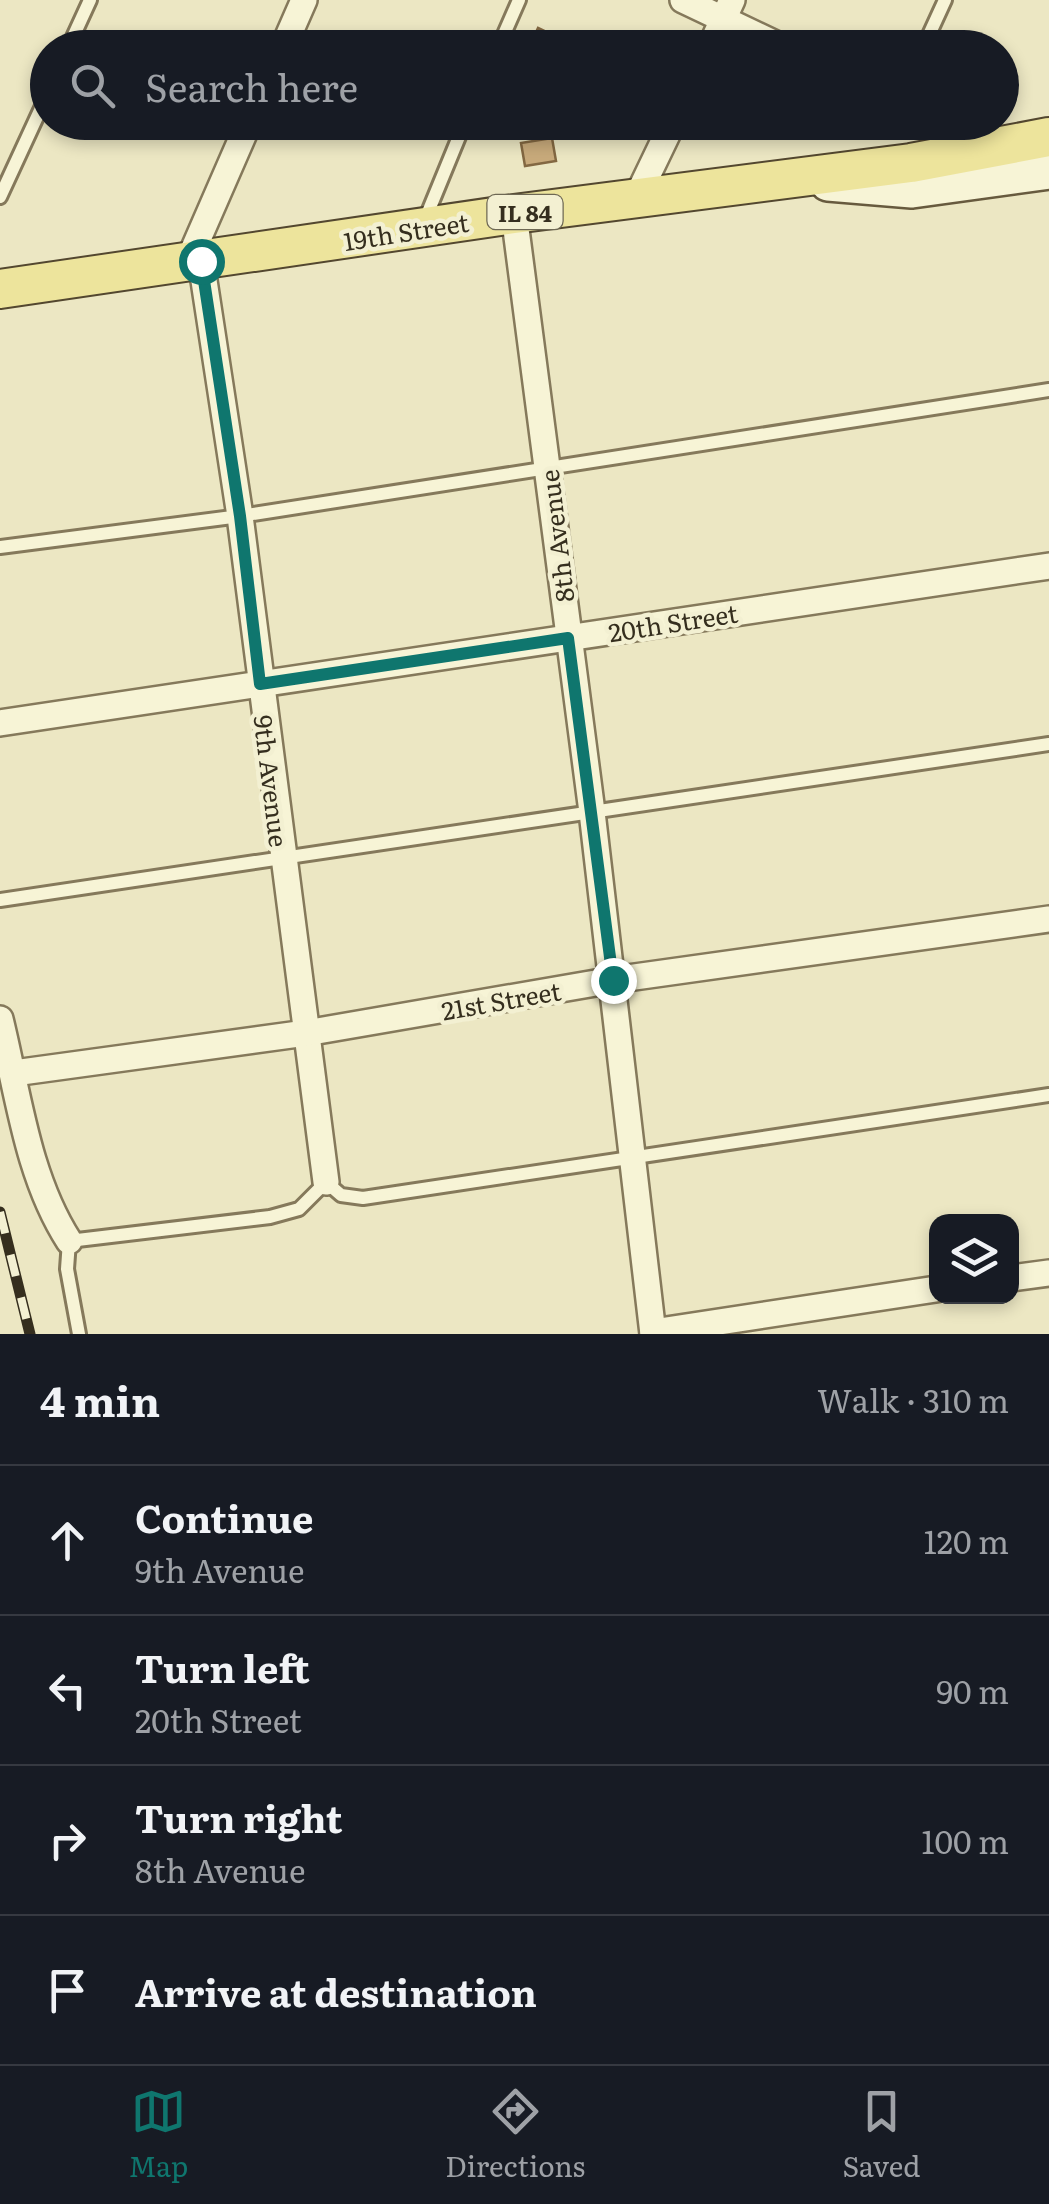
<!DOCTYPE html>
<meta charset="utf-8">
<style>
body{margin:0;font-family:Literata,serif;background:#20242c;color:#f1f3f6}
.controls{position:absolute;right:30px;bottom:30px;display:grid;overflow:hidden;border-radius:20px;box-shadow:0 5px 15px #0003}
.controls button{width:90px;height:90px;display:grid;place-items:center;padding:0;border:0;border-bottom:2px solid #363941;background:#171b24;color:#f1f3f6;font:50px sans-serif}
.stop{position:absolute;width:30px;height:30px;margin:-22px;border:8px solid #0f766e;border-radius:50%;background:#fff}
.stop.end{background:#0f766e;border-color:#fff;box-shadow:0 2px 10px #0008}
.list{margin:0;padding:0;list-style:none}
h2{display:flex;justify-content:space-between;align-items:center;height:130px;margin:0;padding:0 40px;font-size:42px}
h2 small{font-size:32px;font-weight:400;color:#9ea1a6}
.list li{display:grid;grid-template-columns:65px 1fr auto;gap:30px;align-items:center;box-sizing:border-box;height:150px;padding:0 40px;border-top:2px solid #363941}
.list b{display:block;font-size:38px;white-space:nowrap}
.list p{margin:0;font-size:32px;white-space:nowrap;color:#9ea1a6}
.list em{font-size:32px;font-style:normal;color:#9ea1a6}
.icon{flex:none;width:55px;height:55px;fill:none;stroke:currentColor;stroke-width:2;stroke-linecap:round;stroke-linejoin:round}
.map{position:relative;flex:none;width:1049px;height:1334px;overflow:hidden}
.search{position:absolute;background:#171b24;box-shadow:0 5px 15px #0003;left:30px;right:30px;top:30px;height:110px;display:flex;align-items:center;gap:25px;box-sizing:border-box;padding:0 35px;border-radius:55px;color:#9ea1a6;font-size:38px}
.sheet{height:730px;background:#171b24}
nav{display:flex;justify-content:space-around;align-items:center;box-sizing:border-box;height:140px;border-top:2px solid #363941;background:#171b24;font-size:28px;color:#9ea1a6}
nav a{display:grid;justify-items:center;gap:5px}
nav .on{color:#0f766e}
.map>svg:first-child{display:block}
.building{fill:#c8aa7b;stroke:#836842;stroke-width:2.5}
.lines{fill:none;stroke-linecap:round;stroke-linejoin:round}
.lane-casing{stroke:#85795b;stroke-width:18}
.street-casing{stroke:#85795b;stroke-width:30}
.secondary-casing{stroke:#675a3e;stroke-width:40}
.primary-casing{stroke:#53472f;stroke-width:42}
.lane{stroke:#f7f4d6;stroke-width:12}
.street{stroke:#f7f4d6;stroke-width:25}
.secondary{stroke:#f7f4d6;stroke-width:35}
.primary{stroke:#ede49c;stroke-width:38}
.rail-casing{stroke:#352e1e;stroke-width:11}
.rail{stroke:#f3f0d2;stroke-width:8;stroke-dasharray:22;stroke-linecap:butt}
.route{stroke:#0f766e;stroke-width:12}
.labels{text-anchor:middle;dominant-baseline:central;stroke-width:9;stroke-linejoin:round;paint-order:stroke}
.shield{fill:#f3f0d2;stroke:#6e6854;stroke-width:2.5}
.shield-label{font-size:22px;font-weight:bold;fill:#352e1e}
.street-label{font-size:25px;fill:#352e1e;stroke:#f3f0d2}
</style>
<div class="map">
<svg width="1049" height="1334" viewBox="0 0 1049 1334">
<rect width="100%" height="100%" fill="#ece7c3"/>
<g class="building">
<polygon points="538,28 580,48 529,48"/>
<polygon points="552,138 556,161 525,166 521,143"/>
</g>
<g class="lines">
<defs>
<g id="lane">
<polyline points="68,48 90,0"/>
<polyline points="498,48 519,0"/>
<polyline points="923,48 945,0"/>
<polyline points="0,197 48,93"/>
<polyline points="424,222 465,122"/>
<polyline points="0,547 240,516 1049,390"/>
<polyline points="0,900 1049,744"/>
<polyline points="79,1334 67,1269 69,1241 270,1217 299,1209 326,1182 341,1195 363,1198 1049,1095"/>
</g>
<g id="street">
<polyline points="683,0 784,48"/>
<polyline points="283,48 304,0"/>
<polyline points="710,48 732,0"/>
<polyline points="637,197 673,122"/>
<polyline points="514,214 592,812 653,1334"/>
<polyline points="201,261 240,516 326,1182"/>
<polyline points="188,262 249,122"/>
<polyline points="0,723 1049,566"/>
<path d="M 0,1019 C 18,1092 27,1176 69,1241"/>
<polyline points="14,1073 306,1033 613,980 1049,919"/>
<polyline points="1012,1278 1049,1273"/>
<polyline points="653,1332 936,1289"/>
</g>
<polyline id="secondary" points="828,183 912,190 1049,171"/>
<polyline id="primary" points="0,289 514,214 911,163 1049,137"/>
</defs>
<use href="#lane" class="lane-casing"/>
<use href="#street" class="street-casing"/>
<use href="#secondary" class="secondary-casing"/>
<use href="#primary" class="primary-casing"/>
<use href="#lane" class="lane"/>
<use href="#street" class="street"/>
<use href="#secondary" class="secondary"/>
<use href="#primary" class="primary"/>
<defs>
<polyline id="rail" points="0,1212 30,1334"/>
</defs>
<use href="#rail" class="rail-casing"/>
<use href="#rail" class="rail"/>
</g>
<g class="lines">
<polyline class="route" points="201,261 240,516 260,684 568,638 613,980"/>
</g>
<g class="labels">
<rect class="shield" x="487.5" y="195" width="75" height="34" rx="8"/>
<g class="shield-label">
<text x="525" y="212">IL 84</text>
</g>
<g class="street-label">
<text transform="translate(406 231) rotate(-9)">19th Street</text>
<text transform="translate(556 536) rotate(-97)">8th Avenue</text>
<text transform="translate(673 622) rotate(-9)">20th Street</text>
<text transform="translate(272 781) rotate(83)">9th Avenue</text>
<text transform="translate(501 1000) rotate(-10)">21st Street</text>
</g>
</g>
</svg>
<div class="controls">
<button><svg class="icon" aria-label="layers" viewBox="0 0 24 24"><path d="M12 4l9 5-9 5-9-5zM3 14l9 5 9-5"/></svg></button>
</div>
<div class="stop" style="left:201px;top:261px"></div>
<div class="stop end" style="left:613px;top:980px"></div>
<div class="search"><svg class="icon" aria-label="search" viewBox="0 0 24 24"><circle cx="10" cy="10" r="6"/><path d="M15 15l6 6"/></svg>Search here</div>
</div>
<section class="sheet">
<h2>4 min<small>Walk · 310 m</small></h2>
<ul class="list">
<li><svg class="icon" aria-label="ahead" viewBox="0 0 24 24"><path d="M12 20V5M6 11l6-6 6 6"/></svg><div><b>Continue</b><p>9th Avenue</p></div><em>120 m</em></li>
<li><svg class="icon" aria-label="left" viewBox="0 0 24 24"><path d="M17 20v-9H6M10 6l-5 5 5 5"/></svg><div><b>Turn left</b><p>20th Street</p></div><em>90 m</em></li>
<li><svg class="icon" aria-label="right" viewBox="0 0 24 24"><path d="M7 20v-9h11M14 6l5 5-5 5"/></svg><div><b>Turn right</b><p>8th Avenue</p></div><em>100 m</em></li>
<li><svg class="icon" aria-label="arrive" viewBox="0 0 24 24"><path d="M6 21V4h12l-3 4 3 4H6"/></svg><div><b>Arrive at destination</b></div></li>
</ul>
</section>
<nav>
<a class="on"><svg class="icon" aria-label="map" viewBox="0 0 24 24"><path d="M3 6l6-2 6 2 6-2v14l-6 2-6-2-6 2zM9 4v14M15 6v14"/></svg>Map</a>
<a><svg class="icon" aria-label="directions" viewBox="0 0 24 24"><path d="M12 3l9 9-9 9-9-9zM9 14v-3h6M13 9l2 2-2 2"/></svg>Directions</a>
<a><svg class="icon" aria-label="saved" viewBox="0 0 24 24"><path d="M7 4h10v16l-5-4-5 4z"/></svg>Saved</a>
</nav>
